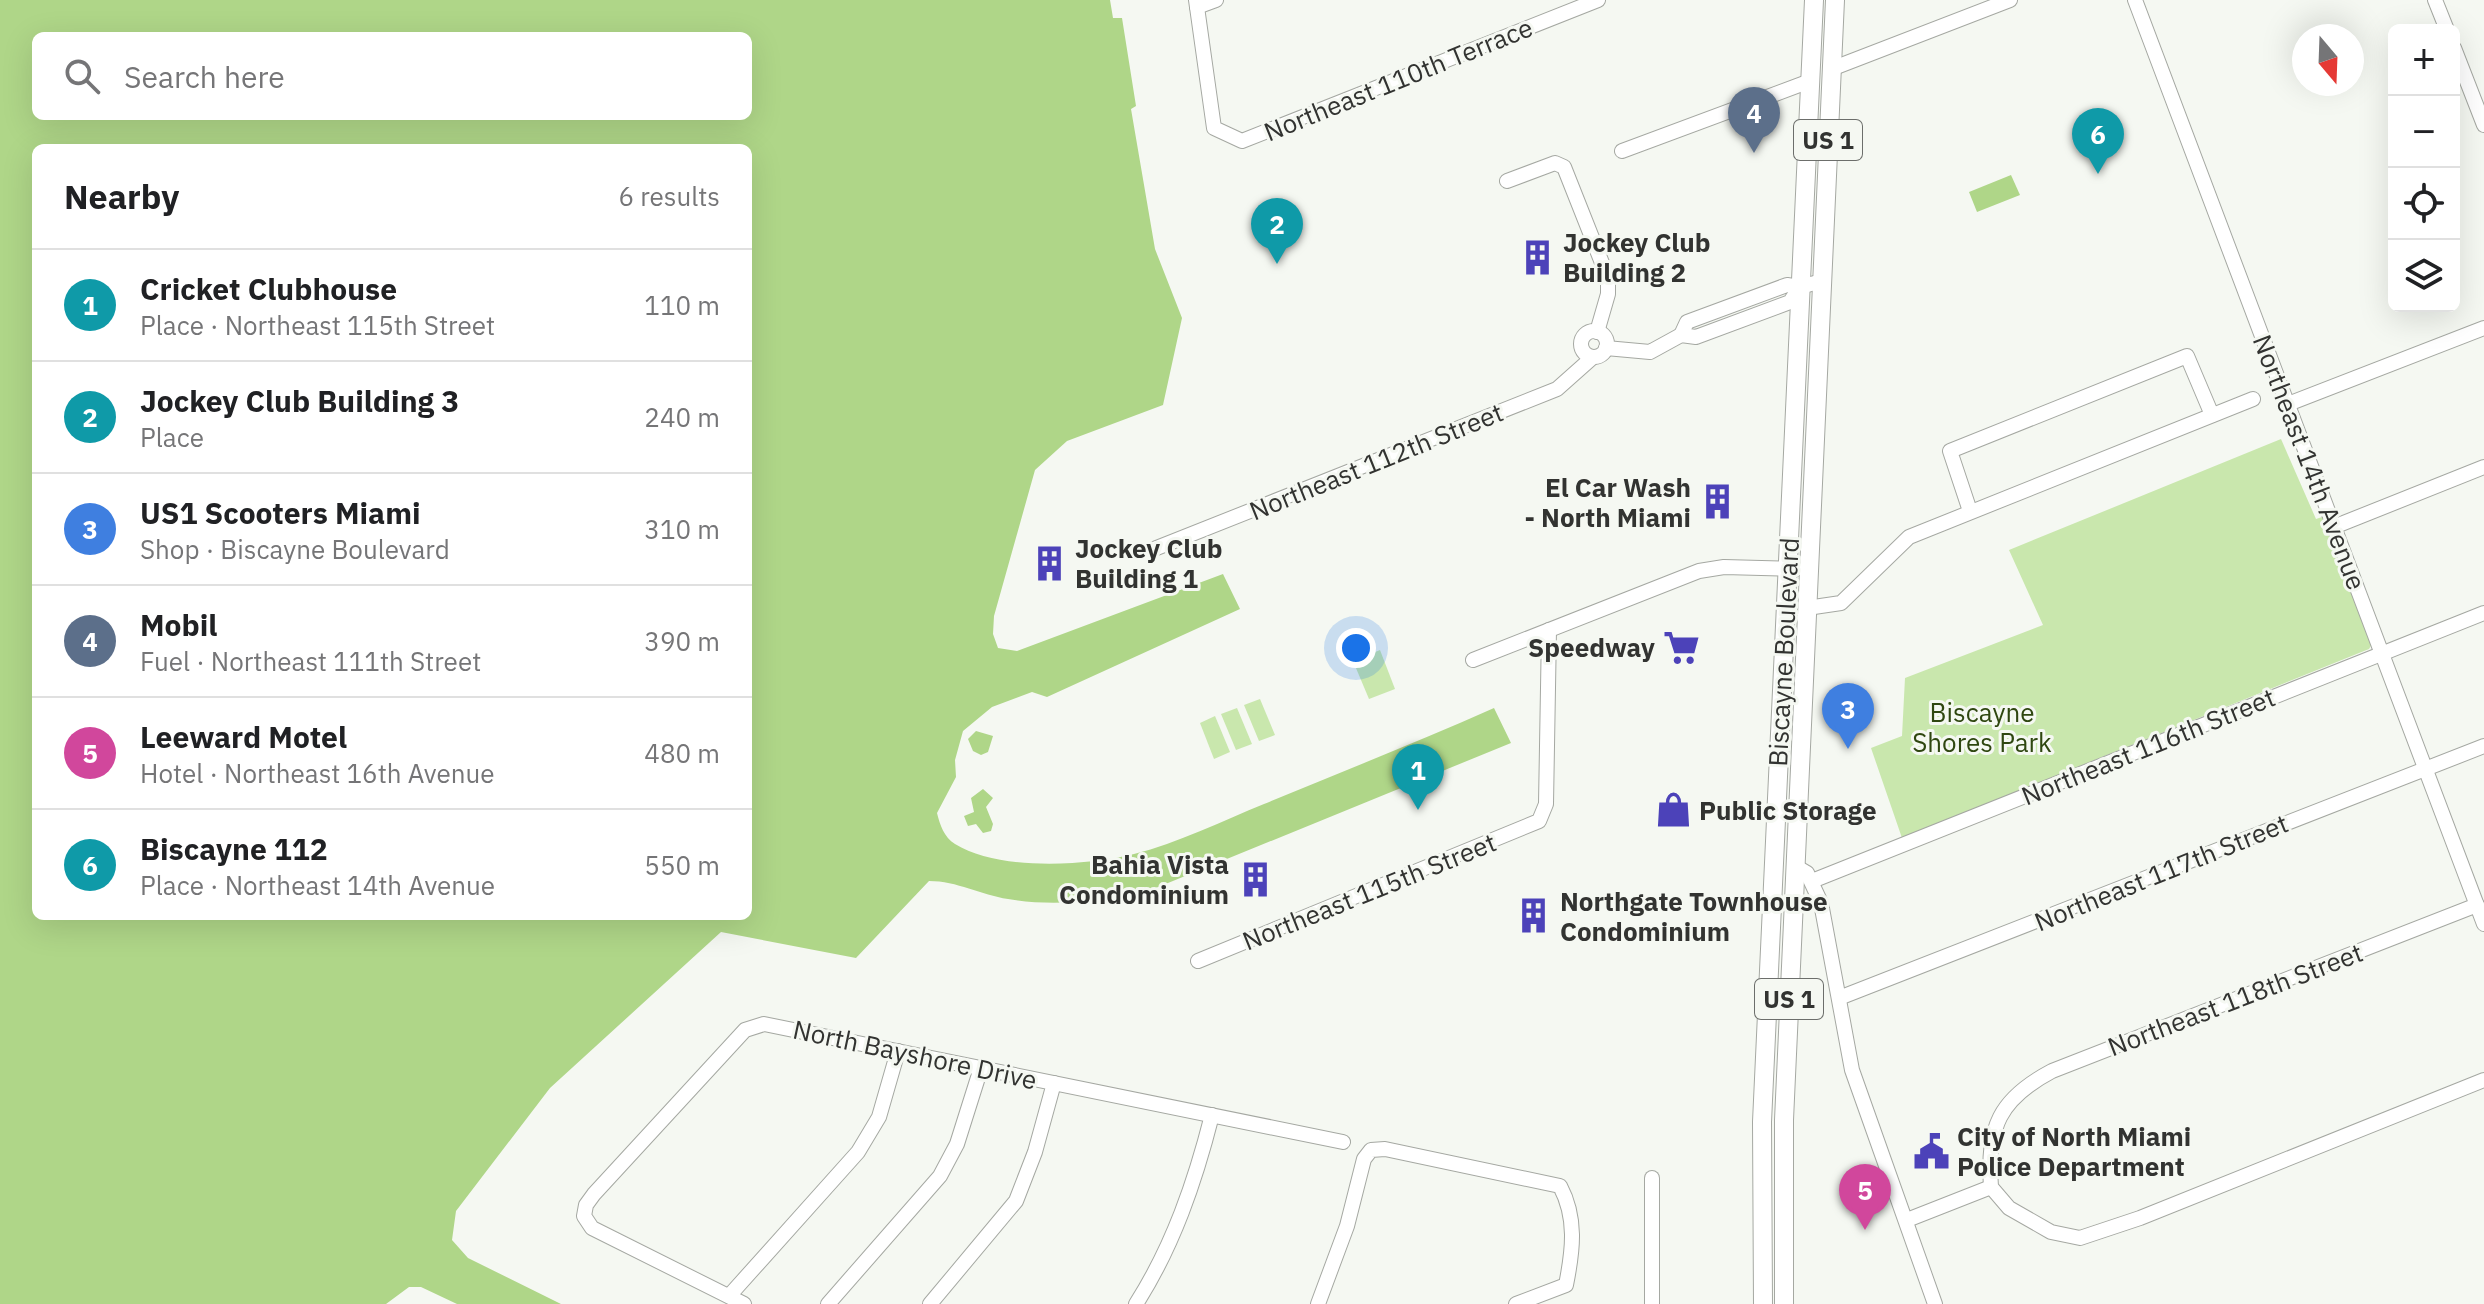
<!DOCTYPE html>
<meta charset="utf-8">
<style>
body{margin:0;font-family:"IBM Plex Sans",sans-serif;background:#f2f2f2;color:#202124}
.controls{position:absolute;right:24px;top:24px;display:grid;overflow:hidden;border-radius:12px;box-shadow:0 8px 32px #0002}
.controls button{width:72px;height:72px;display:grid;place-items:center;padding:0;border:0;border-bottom:2px solid #e0e0e0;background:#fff;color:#202124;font:40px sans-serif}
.compass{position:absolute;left:2292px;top:24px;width:72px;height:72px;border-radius:50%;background:#fff;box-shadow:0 8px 32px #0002;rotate:161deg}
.you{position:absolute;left:1356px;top:648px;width:28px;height:28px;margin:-20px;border:6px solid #fff;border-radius:50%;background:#1a73e8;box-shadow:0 0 0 12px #1a73e833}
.badge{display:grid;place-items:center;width:52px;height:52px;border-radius:50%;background:#4c42b9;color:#fff;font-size:26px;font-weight:700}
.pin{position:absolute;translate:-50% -66px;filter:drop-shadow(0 2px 4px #0008)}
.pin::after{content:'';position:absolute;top:42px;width:28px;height:24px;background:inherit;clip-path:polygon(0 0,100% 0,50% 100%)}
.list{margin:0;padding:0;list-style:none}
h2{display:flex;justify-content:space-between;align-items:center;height:104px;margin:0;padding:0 32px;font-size:34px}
h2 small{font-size:26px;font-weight:400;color:#757577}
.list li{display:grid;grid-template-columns:52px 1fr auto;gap:24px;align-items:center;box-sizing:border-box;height:112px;padding:0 32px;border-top:2px solid #e0e0e0}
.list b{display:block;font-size:30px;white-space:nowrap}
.list p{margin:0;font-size:26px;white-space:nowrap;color:#757577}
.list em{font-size:26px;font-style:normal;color:#757577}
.icon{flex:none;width:44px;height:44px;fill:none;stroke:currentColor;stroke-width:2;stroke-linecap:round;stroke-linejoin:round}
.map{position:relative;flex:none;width:2484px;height:1304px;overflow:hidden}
.search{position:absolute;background:#fff;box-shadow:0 8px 32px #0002;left:32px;top:32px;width:720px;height:88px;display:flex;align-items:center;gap:20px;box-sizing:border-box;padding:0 28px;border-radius:12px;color:#757577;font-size:30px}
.panel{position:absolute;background:#fff;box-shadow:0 8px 32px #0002;left:32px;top:144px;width:720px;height:776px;border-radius:12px}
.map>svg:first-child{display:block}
.green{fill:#c9e7ad}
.water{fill:#afd688;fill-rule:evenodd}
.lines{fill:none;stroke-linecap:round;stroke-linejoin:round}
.minor-casing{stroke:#a5a8a2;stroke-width:16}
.major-casing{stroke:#a5a8a2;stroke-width:20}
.minor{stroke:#fff;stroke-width:14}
.major{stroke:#fff;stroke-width:18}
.labels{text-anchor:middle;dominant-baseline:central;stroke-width:6;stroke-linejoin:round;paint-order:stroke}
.shield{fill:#f5f8f2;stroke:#6c6e6b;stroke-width:2}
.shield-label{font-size:24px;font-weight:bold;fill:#323331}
.street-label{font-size:26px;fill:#323331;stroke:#f5f8f2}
.poi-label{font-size:26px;font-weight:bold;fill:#323331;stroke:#f5f8f2;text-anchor:start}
.park-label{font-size:26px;fill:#2f4710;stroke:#f5f8f2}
</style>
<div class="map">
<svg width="2484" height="1304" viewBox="0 0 2484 1304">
<rect width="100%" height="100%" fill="#f5f8f2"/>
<g class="green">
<polygon points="2281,439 2316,519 2325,516 2373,642 2369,649 1902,838 1871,748 1902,736 1905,678 2043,625 2009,550"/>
<polygon points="1380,650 1395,689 1369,699 1353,661"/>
<polygon points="1260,699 1275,735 1259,741 1244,705"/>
<polygon points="1237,708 1252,744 1236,750 1221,714"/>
<polygon points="1215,716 1230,752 1214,759 1200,723"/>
</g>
<g class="water">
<path d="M 0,0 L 1110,0 L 1113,18 L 1122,18 L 1136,106 L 1131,109 L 1155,249 L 1182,318 L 1163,405 L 1067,441 L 1035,470 L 994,616 L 993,634 L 998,648 L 1017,651 L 1223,574 L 1240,609 L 1047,697 L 1032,692 L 992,707 L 963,731 L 955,760 L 956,777 L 937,813 C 940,825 944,837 955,844 C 998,871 1086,866 1134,854 C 1178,843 1222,821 1264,804 C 1341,772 1418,742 1494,708 L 1511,743 L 1146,892 C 1100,901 1055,907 1008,899 C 981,895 957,881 929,881 L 856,958 L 721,932 L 550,1088 L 456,1211 L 452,1240 L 468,1258 L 561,1304 L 457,1304 L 421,1287 L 409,1287 L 386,1304 L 0,1304 ZM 748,36 L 748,116 L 36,116 L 36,36 ZM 36,148 L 748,148 L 748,916 L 36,916 Z"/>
<polygon points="2011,175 2020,195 1977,212 1969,192"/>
<polygon points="976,731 993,736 988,752 981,755 973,751 968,739"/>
<polygon points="983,789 993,798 986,807 993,824 991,831 983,833 976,824 968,826 964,816 974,812 971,798"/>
</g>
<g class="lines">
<defs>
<g id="minor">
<polyline points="1196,0 1214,128 1242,141 1598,0"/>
<polyline points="2135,0 2484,924"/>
<polyline points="2435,0 2447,30"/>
<polyline points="1197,7 1216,0"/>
<polyline points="2454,48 2484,125"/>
<polyline points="1831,69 2010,0"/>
<polyline points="1622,151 1810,81"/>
<polyline points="1507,181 1555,163 1564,167 1608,278 1608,294 1597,332"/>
<circle cx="1594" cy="344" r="13"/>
<polyline points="1681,335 1687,322 1787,285 1800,287 1822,281"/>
<polyline points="1606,348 1650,352 1681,335 1696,337 1790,302 1800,287"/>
<polyline points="2288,404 2484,328"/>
<polyline points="1970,511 1950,451 2187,356 2212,415"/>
<polyline points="2336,526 2484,467"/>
<polyline points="1149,551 1557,389 1593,357"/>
<polyline points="1807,608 1841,603 1909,537 2253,399"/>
<polyline points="1473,660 1699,571 1724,567 1796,569"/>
<polyline points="1795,866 1807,873 1821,903 1852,1070 1935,1304"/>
<polyline points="1812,881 2484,613"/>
<path d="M 2477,905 L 2052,1071 C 1999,1099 1987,1127 1991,1187 L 2009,1208 L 2051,1232 L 2080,1238 L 2140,1218 L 2484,1080"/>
<polyline points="1198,961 1539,821 1546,804 1549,630"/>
<polyline points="1839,998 2484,746"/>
<polyline points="1652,1178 1652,1304"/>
<polyline points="1907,1220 1991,1187"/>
<polyline points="729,1296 858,1152 879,1117 898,1051"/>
<polyline points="744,1304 592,1228 584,1216 586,1205 594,1194 745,1030 764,1024 1343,1142"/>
<polyline points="828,1304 940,1176 957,1144 981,1068"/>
<polyline points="930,1304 1016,1201 1035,1152 1054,1083"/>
<path d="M 1136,1304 C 1173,1246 1195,1182 1212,1115"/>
<path d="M 1318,1304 L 1347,1226 L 1364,1159 L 1371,1150 L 1385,1149 L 1560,1186 C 1577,1218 1573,1250 1566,1285 L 1516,1304"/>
</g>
<g id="major">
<polyline points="1763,1304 1762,1122 1814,0"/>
<polyline points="1784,1304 1784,1120 1835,0"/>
</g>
</defs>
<use href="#minor" class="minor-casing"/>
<use href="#major" class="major-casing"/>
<use href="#minor" class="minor"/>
<use href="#major" class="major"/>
</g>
<defs>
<symbol id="building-bare" viewBox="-9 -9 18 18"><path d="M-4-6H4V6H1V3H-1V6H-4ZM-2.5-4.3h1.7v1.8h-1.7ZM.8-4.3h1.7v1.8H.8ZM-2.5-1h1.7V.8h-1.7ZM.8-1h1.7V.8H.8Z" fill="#4c42b9" stroke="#f5f8f2" stroke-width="2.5" paint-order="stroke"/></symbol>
<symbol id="supermarket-bare" viewBox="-9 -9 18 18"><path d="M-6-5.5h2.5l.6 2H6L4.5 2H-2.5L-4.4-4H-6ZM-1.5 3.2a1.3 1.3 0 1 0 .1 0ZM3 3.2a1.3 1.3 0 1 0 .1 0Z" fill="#4c42b9" stroke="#f5f8f2" stroke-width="2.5" paint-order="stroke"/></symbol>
<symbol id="shop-bare" viewBox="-9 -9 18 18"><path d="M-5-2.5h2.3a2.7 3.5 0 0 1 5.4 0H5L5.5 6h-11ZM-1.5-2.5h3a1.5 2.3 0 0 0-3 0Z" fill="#4c42b9" stroke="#f5f8f2" stroke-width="2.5" paint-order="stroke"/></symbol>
<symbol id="civic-bare" viewBox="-9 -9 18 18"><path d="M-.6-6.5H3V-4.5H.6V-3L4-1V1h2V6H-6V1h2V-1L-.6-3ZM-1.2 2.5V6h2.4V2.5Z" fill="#4c42b9" stroke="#f5f8f2" stroke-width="2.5" paint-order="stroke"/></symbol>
</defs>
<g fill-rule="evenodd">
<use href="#building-bare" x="1512" y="232" width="51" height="51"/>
<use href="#building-bare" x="1692" y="476" width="51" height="51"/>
<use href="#building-bare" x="1024" y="538" width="51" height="51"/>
<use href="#supermarket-bare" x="1656" y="622" width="51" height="51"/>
<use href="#shop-bare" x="1648" y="784" width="51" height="51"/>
<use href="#building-bare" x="1230" y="854" width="51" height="51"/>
<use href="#building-bare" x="1508" y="890" width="51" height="51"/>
<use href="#civic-bare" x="1906" y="1126" width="51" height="51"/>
</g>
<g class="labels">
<g class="shield">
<rect x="1794" y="120" width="68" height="40" rx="6"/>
<rect x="1755" y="979" width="68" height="40" rx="6"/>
</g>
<g class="shield-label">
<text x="1828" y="140">US 1</text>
<text x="1789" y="999">US 1</text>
</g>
<g class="street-label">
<text transform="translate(1398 79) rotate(-22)">Northeast 110th Terrace</text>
<text transform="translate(1376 461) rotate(-22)">Northeast 112th Street</text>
<text transform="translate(2310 462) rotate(69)">Northeast 14th Avenue</text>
<text transform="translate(1783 652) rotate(-87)">Biscayne Boulevard</text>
<text transform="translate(2148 746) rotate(-22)">Northeast 116th Street</text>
<text transform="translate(2161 872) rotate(-22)">Northeast 117th Street</text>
<text transform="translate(1369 891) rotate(-22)">Northeast 115th Street</text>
<text transform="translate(2235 999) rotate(-21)">Northeast 118th Street</text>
<text transform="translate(915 1054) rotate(12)">North Bayshore Drive</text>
</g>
<g class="poi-label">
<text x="1563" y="242">Jockey Club<tspan x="1563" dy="30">Building 2</tspan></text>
<text x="1691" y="487" text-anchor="end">El Car Wash<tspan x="1691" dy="30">- North Miami</tspan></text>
<text x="1075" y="548">Jockey Club<tspan x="1075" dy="30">Building 1</tspan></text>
<text x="1655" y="647" text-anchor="end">Speedway</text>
<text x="1699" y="810">Public Storage</text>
<text x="1229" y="864" text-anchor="end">Bahia Vista<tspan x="1229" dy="30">Condominium</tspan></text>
<text x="1560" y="901">Northgate Townhouse<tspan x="1560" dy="30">Condominium</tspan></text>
<text x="1957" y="1136">City of North Miami<tspan x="1957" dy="30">Police Department</tspan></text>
</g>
<g class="park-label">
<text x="1982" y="712">Biscayne<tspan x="1982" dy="30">Shores Park</tspan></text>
</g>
</g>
</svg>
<div class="controls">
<button>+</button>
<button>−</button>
<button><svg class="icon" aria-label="locate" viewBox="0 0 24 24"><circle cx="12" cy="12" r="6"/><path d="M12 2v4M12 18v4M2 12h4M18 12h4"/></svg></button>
<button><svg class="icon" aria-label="layers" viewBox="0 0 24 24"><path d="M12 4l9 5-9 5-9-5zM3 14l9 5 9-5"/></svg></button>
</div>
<svg class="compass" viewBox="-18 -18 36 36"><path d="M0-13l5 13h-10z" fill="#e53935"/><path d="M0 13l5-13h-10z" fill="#757577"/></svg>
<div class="you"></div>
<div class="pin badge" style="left:1418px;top:810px;background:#0f9aa8">1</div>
<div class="pin badge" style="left:1277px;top:264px;background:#0f9aa8">2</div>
<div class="pin badge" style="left:1848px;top:749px;background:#3f7fe0">3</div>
<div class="pin badge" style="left:1754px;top:153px;background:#5c6f8a">4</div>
<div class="pin badge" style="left:1865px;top:1230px;background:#d1479c">5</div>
<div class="pin badge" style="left:2098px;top:174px;background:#0f9aa8">6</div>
<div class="search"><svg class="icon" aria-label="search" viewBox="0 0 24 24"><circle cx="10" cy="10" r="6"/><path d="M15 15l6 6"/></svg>Search here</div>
<section class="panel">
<h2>Nearby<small>6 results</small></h2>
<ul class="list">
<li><span class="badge" style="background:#0f9aa8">1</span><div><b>Cricket Clubhouse</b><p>Place · Northeast 115th Street</p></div><em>110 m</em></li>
<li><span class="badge" style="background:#0f9aa8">2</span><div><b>Jockey Club Building 3</b><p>Place</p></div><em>240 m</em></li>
<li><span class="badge" style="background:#3f7fe0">3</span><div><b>US1 Scooters Miami</b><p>Shop · Biscayne Boulevard</p></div><em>310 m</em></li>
<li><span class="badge" style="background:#5c6f8a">4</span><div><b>Mobil</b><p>Fuel · Northeast 111th Street</p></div><em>390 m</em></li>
<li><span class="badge" style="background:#d1479c">5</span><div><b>Leeward Motel</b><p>Hotel · Northeast 16th Avenue</p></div><em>480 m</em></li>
<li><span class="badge" style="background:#0f9aa8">6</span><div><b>Biscayne 112</b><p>Place · Northeast 14th Avenue</p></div><em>550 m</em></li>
</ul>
</section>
</div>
